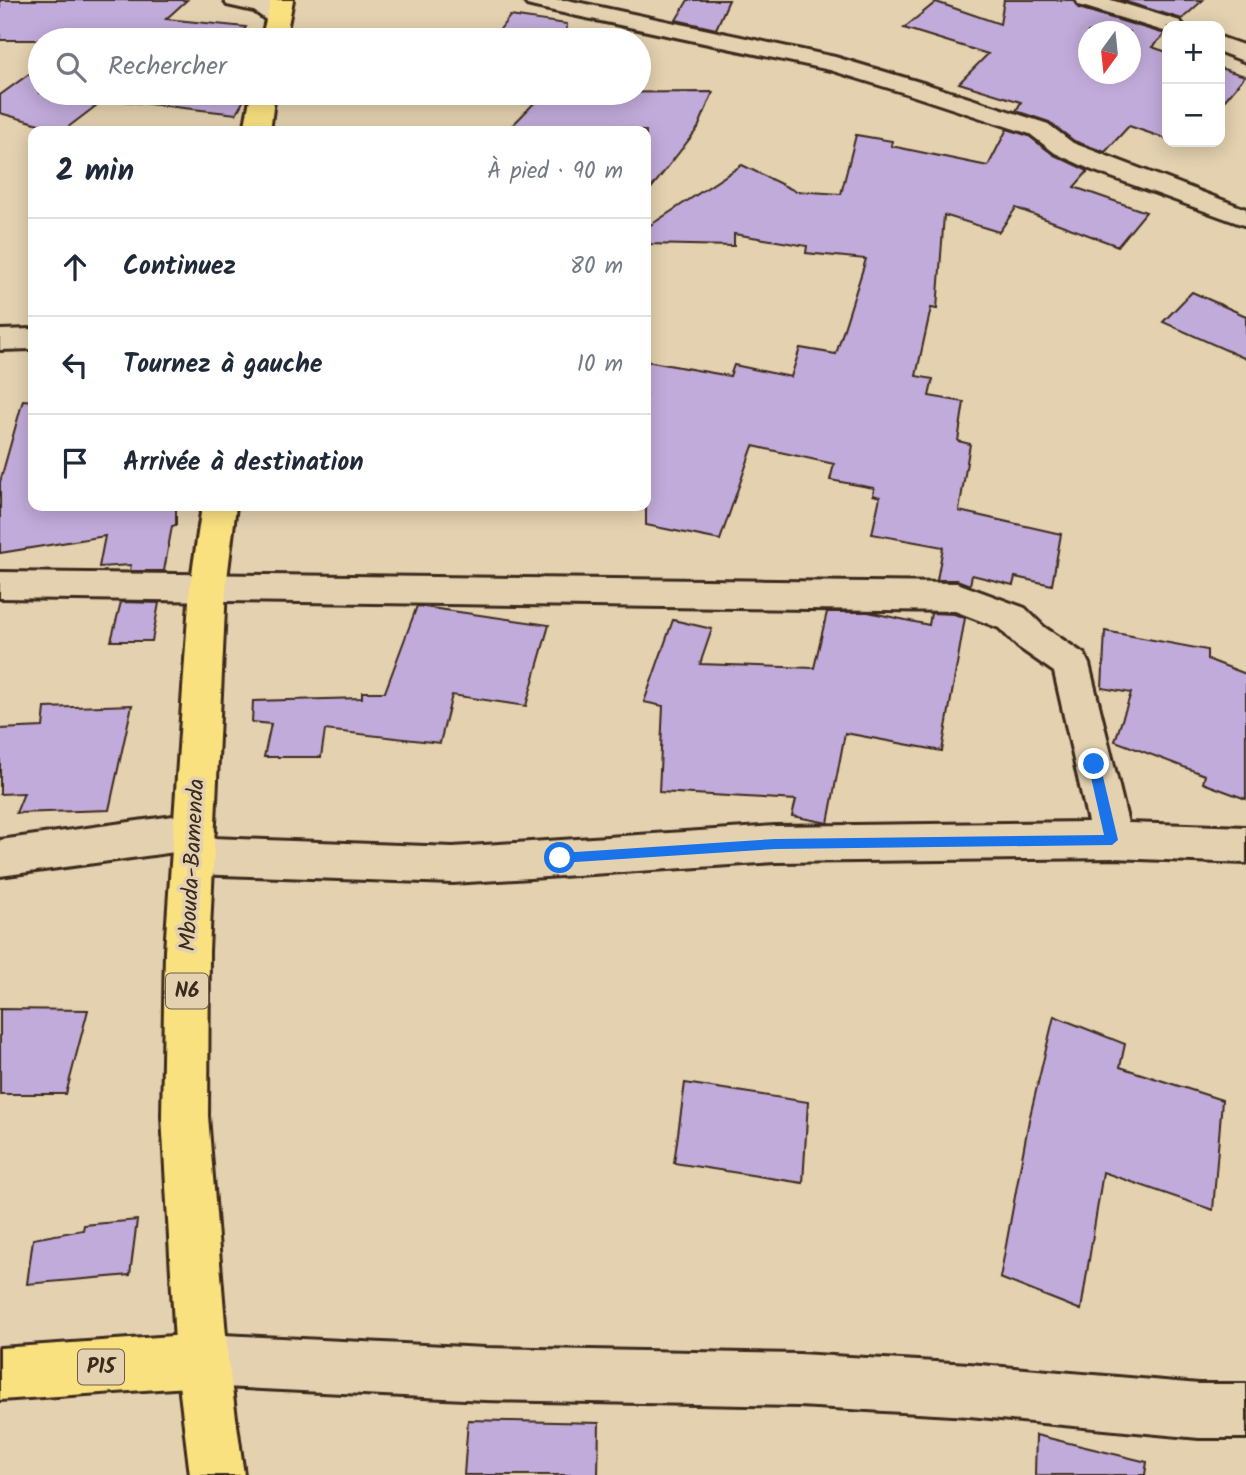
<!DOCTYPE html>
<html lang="fr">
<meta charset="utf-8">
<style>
body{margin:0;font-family:Kalam,sans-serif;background:#f6f6f7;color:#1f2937}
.controls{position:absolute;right:21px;top:21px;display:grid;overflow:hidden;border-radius:14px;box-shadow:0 4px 18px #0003}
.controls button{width:63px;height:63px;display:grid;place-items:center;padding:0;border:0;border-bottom:2px solid #e0e1e3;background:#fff;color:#1f2937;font:35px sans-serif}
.compass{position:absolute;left:1078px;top:21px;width:63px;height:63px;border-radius:50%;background:#fff;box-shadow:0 4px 18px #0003;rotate:195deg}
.stop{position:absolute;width:21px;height:21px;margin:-16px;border:5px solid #1a73e8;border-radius:50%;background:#fff}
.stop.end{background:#1a73e8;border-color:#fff;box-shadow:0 2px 7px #0008}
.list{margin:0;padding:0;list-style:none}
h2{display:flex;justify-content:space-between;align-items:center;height:91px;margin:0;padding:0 28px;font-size:30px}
h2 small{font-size:23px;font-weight:400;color:#747a83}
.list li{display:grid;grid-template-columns:46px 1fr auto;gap:21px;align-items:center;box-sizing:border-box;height:98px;padding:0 28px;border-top:2px solid #e0e1e3}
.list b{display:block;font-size:26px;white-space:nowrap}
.list em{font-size:23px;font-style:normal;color:#747a83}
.icon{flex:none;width:38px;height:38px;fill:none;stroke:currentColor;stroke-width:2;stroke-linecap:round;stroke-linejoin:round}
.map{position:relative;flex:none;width:1246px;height:1475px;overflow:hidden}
.search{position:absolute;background:#fff;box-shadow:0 4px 18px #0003;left:28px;top:28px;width:623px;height:77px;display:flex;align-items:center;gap:18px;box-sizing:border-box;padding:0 24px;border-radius:38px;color:#747a83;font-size:26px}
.panel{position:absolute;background:#fff;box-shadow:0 4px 18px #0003;left:28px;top:126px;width:623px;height:385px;border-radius:14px}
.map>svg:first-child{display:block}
.building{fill:#c1abda;stroke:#3b2a1e;stroke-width:2;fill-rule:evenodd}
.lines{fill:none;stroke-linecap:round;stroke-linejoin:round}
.street-casing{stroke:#3b2a1e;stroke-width:6}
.secondary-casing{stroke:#3b2a1e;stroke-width:6}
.primary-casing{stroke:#3b2a1e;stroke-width:6}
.highway-casing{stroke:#3b2a1e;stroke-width:6}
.street{fill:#e3d1af;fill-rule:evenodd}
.secondary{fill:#e3d1af;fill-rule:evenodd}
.primary{fill:#fae180;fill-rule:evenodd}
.highway{fill:#fae180;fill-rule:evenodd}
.route{fill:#1a73e8}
.labels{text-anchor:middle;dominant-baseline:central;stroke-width:7;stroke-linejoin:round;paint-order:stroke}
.shield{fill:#e3d1af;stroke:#6d5c4a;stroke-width:2}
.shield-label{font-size:21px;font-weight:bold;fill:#3b2a1e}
.street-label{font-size:23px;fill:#3b2a1e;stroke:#e3d1af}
</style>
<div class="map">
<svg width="1246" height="1475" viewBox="0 0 1246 1475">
<rect width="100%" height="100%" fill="#e3d1af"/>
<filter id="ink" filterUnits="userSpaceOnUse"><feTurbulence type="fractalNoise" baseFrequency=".0143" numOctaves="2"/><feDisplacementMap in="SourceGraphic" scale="14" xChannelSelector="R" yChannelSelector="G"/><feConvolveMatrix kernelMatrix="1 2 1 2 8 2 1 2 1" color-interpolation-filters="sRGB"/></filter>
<g filter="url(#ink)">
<g class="building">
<polygon points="0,0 187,0 166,19 246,27 237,40 0,40"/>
<polygon points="688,0 729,0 716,29 676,20"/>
<path d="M 1004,0 L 1073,0 L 1078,8 L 1165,34 L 1152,47 L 1167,52 L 1167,139 L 1129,126 L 1105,152 L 1074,141 L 1049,122 L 1016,111 L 1021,102 L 959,83 L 988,54 L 904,28 L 936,2 L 1000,24 ZM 1088,32 L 1130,32 L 1130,74 L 1088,74 Z"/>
<polygon points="1120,0 1203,0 1182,19"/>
<polygon points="510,16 567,24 566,40 492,40"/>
<polygon points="40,66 40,93 248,93 236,114 105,99 63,131 0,113 0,95"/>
<polygon points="1220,68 1245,76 1220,106"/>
<polygon points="713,92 698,128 646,195 646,131 507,131 542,95 535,93"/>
<polygon points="1007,129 1029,136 1054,155 1088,171 1074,187 1146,212 1118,246 1016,208 999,232 944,215 937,309 931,308 916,376 933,379 929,396 964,402 958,441 970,444 959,511 1061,534 1052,585 1015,577 1013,585 972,575 970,585 957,580 937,580 943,547 872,534 880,497 873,495 874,488 830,480 834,464 753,446 720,540 646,525 646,361 730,376 734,365 791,377 800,348 836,354 866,259 806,253 807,246 734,234 734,246 646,244 646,228 742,165 795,191 841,194 856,135 892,141 891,146 988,166"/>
<polygon points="1192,292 1246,316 1246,359 1163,322"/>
<polygon points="23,400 33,401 33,506 176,506 176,525 172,526 164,571 130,571 131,565 99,567 105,536 0,553 0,482"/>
<polygon points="121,602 159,603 152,641 111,641"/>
<polygon points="417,606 549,625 526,706 452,695 440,743 325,730 321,757 264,757 271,724 252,722 253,701 362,698 362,692 385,692"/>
<polygon points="827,612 868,612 929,625 931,613 954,614 965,618 942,751 845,733 828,823 792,816 796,800 659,792 663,706 644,702 673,620 712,629 700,664 814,668"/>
<polygon points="1105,631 1207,650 1207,659 1246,674 1246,799 1203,783 1205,775 1115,741 1131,693 1102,688"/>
<polygon points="132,705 109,810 16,813 24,793 0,794 0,729 43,727 45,708"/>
<polygon points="0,1009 88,1010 66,1094 0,1094"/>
<polygon points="1054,1016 1125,1044 1120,1067 1222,1100 1213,1210 1103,1172 1081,1310 1000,1278 1029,1120"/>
<polygon points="685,1083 808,1102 803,1183 674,1163"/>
<polygon points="137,1220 130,1275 27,1284 33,1239 83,1230 84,1225"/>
<polygon points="468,1420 599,1423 598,1475 464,1475"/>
<polygon points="1036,1435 1147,1462 1145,1475 1035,1475"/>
</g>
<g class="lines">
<defs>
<g id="street">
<polygon points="224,0 270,1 288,17 285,22 269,22 254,11 227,5"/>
<polygon points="524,0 567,0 835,57 926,84 1048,124 1073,143 1246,209 1246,226 1092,170 1055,153 1030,134 908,94 830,70 535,7 527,5"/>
<polygon points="1076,0 1111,0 1180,21 1184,26 1167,26 1167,32 1079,5"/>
<polygon points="1220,37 1246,46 1246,62 1220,52"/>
<polygon points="0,572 957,583 1025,608 1044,627 1084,654 1089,664 1128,823 1246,827 1246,863 1112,858 775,862 453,883 193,874 178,869 172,856 175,852 0,876 0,840 195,813 209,819 215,831 212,838 453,847 775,826 1088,822 1054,672 1018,647 999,628 955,611 0,598"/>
<polygon points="202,1334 485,1348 799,1354 969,1364 1199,1384 1246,1384 1246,1438 1199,1438 969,1416 799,1406 485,1400 202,1386 184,1378 176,1360 184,1342"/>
</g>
<polygon id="secondary" points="33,329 33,349 0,350 0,330"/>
<polygon id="primary" points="202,1334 220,1342 228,1360 220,1378 202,1386 0,1400 0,1348"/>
<g id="highway">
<polygon points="271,0 293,0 285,40 261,40"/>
<polygon points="251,93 275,93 270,131 244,131"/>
<polygon points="202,506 236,506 226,587 209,951 208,1116 228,1360 244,1475 190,1475 176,1360 162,1116 165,951 190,587"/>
</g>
</defs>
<use href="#street" class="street-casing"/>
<use href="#secondary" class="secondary-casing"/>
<use href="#primary" class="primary-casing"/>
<use href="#highway" class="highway-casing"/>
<use href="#street" class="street"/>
<use href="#secondary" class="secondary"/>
<use href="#primary" class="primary"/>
<use href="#highway" class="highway"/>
</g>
</g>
<polygon class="route" points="1094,760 1100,764 1118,840 1112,845 775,849 560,863 554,858 560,853 775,839 1104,835 1088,764"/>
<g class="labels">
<g class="shield">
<rect x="166" y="973.5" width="42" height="35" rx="5"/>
<rect x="78" y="1349.5" width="46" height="35" rx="5"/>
</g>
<g class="shield-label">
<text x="187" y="991">N6</text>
<text x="101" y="1367">P15</text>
</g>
<g class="street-label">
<text transform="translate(193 865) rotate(-87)">Mbouda-Bamenda</text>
</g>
</g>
</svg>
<div class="controls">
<button>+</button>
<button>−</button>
</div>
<svg class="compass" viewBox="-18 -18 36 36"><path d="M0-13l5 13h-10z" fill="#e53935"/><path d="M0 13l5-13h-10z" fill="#747a83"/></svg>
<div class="stop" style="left:560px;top:858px"></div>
<div class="stop end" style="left:1094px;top:764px"></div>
<div class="search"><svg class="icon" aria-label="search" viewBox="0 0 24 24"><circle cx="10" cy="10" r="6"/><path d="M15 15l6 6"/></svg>Rechercher</div>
<section class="panel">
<h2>2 min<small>À pied · 90 m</small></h2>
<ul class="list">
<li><svg class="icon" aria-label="ahead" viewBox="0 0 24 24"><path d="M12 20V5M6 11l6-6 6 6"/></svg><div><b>Continuez</b></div><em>80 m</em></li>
<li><svg class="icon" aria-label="left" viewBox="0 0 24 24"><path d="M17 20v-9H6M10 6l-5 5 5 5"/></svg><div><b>Tournez à gauche</b></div><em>10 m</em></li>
<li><svg class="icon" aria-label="arrive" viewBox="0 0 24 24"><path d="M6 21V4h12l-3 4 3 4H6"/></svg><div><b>Arrivée à destination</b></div></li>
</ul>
</section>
</div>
